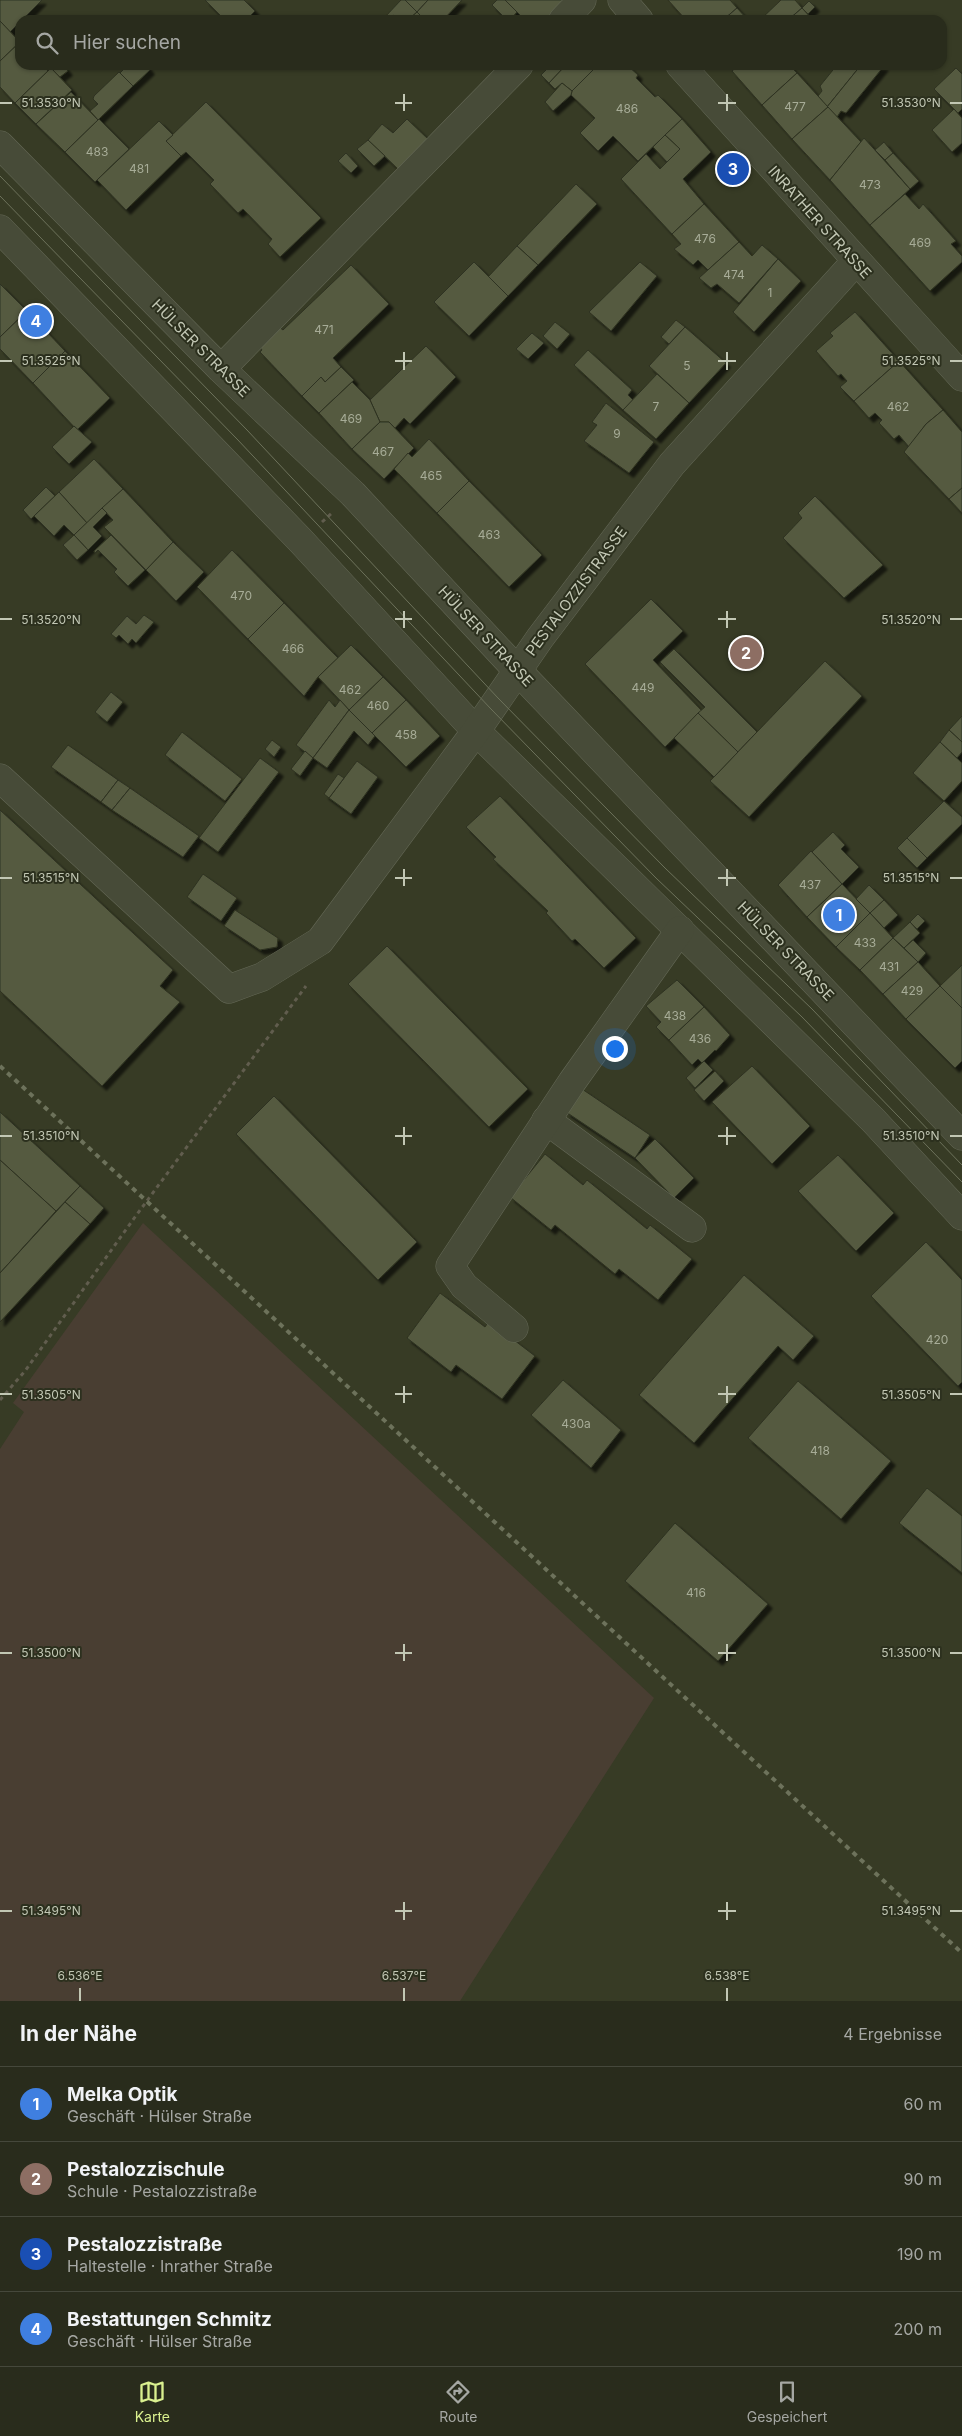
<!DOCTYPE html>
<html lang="de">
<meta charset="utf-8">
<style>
body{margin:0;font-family:Inter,sans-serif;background:#353829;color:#f1f3f6}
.you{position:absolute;left:614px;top:1048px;width:18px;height:18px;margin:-12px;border:4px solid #fff;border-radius:50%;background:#1a73e8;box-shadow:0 0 0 8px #1a73e833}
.badge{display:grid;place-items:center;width:32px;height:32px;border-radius:50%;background:#daf08f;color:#fff;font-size:16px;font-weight:700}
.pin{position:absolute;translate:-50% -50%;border:2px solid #fff;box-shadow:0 1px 5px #0006}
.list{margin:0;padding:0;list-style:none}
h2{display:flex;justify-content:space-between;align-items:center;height:65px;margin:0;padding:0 20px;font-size:21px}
h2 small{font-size:16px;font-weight:400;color:#a5a7a3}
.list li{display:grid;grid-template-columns:32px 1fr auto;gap:15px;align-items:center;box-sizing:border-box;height:75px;padding:0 20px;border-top:1px solid #45483b}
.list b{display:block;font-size:19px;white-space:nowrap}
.list p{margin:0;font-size:16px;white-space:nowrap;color:#a5a7a3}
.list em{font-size:16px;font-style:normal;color:#a5a7a3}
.icon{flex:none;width:28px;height:28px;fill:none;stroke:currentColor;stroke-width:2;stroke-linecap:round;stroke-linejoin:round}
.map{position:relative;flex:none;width:962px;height:2001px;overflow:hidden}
.search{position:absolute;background:#292c1c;box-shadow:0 1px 4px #0004;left:15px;right:15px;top:15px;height:55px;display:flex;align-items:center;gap:12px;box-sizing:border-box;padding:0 18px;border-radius:15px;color:#a5a7a3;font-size:19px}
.sheet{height:365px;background:#292c1c}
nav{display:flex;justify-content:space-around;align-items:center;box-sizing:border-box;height:70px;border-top:1px solid #45483b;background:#292c1c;font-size:14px;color:#a5a7a3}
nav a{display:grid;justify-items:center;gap:2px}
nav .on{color:#daf08f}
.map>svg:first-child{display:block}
.green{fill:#493e32}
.building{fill:#555a41;stroke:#2e3220;filter:url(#shadow)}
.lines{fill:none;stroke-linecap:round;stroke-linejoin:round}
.minor-casing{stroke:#656957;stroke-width:29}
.path{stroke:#615d4e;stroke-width:3;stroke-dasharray:4 4;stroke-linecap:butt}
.minor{stroke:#474b38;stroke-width:28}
.tram{stroke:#6d725b;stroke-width:1}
.rail{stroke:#6d725b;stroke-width:4;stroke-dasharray:5 5;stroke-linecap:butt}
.ticks{fill:none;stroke:#c2c7b4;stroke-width:2}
.labels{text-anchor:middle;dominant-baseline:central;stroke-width:4;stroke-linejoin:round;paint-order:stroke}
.number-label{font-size:12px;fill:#a7ac97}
.street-label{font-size:15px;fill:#c2c7b4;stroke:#2c301e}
.ticks-label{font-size:12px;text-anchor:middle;fill:#c2c7b4;stroke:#2c301e;stroke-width:4;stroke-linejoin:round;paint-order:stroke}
</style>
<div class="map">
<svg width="962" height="2001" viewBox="0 0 962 2001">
<defs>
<filter id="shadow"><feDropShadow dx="4.5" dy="4.5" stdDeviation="1" flood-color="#0009"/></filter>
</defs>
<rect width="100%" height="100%" fill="#373b25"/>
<polygon class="green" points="143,1223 654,1698 460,2001 0,2001 0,1449 24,1412 13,1403"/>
<g class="building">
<polygon points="0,0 42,0 10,32 0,21"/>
<polygon points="205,0 244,0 255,11 246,20 225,20"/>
<polygon points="401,0 405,0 417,12 408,20 399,20 394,15 388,20 385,17"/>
<polygon points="405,0 428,0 417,12"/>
<polygon points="428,0 462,0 443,20 425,20 417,12"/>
<polygon points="497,0 505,0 517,12 510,20 507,20 492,5"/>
<polygon points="505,0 568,0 548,20 525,20"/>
<polygon points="668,0 730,0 737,8 723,20 686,20"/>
<polygon points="781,0 795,0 802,8 788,20 760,20"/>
<polygon points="809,1 815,7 808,14 802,8"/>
<polygon points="737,8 748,20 723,20"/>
<polygon points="802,8 813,20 788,20"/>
<polygon points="417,12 425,20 408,20"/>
<polygon points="0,21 20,42 0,61"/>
<polygon points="20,42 20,65 43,65 48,71 15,103 0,87 0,61"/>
<polygon points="54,65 63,65 68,71 60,77 51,68"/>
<polygon points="128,65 146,65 150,70 133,86 120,73"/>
<polygon points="551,65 566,65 549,83 541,75"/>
<polygon points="566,65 598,65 572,91 562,83 555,89 549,83"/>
<polygon points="598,65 627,65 638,75 636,78 655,97 658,95 682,119 638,161 613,136 598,151 580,133 595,118 571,95 572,91"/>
<polygon points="739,65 789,65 797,73 762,105 732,71"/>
<polygon points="837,65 861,65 827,107 818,96 822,91 820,86"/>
<polygon points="861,65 884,66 846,113 841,111 837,117 827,107"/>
<polygon points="51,68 72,90 36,124 15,103"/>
<polygon points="956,68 962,74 962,109 958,113 934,89"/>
<polygon points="119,72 133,86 98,120 90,111 98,104 93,99 94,96"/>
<polygon points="797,73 828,107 792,139 762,105"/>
<polygon points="562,83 572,91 571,95 553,111 545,102"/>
<polygon points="71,92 98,120 65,152 36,124"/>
<polygon points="206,102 321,218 280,257 268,244 272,239 243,209 238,213 210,184 214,180 186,152 181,156 166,141"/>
<polygon points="828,107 861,142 830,180 792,139"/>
<polygon points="954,109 962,118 962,143 952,152 932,130"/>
<polygon points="99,119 129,149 95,182 65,152"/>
<polygon points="407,119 429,140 400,171 368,140 382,124 393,133"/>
<polygon points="682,119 711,152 683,179 704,204 672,234 621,179 646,154 660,169 680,149 665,135"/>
<polygon points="159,121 173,135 166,141 181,156 126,210 97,180"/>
<polygon points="665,135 680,149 667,162 653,147"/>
<polygon points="864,138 910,189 870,225 830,180"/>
<polygon points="368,140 385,156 374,166 357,149"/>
<polygon points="884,142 893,153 885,160 875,150"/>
<polygon points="346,153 358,166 351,173 338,161"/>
<polygon points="893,153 919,181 910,189 885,160"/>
<polygon points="576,184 597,204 538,265 517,246"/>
<polygon points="905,194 919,209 923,204 956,241 951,244 962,256 962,262 930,291 870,225"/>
<polygon points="704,204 739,242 708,270 698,260 693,265 674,249 681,244 672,234"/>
<polygon points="739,242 752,256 762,245 778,259 739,303 717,284 711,288 699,278"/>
<polygon points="517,246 538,265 508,296 488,277"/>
<polygon points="778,259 801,281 754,332 733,312"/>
<polygon points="474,262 508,296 469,336 434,302"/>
<polygon points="640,262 657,276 611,331 589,312"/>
<polygon points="351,265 389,304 333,358 341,367 325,382 321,377 302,396 260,352 262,350 259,346 279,327 283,330"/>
<polygon points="0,284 27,311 0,337"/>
<polygon points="27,311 65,351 33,383 0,349 0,337"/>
<polygon points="855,312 899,361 854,401 840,387 847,381 841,374 838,376 816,351 833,336 830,333"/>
<polygon points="676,320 685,327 669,344 661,337"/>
<polygon points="555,322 570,334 557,349 543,336"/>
<polygon points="685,327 726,363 689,403 649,366"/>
<polygon points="532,333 544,343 528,359 516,349"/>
<polygon points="426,346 456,377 410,424 404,418 395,428 389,422 380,422 370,400"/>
<polygon points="588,350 632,390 628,395 633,400 623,410 574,365"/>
<polygon points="65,351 110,398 77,430 33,383"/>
<polygon points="899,361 943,410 926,424 909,447 899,435 894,439 879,423 882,420 875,413 869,418 854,401"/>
<polygon points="341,367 354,380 319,413 302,396 321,377 325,382"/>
<polygon points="657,374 689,403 656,439 623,410"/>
<polygon points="352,382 370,400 380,422 352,449 319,413"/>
<polygon points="606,403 654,442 629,473 584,441 597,425 592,422"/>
<polygon points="943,410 962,432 962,488 949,499 904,452 926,424"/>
<polygon points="380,422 389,422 414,448 384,479 352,449"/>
<polygon points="74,426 92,442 69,464 52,447"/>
<polygon points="429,439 469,481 437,513 394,469 408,453 412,457"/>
<polygon points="94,459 123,489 87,523 59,492"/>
<polygon points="469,481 542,555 509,587 437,513"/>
<polygon points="46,487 55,496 31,519 23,510"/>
<polygon points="962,488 962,513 949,499"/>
<polygon points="123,489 173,542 146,570 104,527 113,520 102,508"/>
<polygon points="59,492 87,523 74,535 64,525 54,536 34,516"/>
<polygon points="815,496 883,565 844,598 783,538 802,518 798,513"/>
<polygon points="102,508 107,513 93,527 102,536 88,550 74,535"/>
<polygon points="74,535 88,550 77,560 63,545"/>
<polygon points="111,535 145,570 128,586 114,572 117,569 98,550 95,553 94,551"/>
<polygon points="173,542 204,572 176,601 146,570"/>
<polygon points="232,550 284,603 248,639 197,587"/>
<polygon points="651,599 683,631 653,660 702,711 665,747 585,664"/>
<polygon points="284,603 338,658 318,677 304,696 248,639"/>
<polygon points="144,615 154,622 136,643 132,639 128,644 119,635 116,638 111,634 127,616 136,624"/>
<polygon points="351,645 383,677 349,710 318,677"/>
<polygon points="674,649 757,732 738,752 698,713 705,707 660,662"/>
<polygon points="825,661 862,696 749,817 710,781"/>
<polygon points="383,677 406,700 372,733 349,710"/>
<polygon points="111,692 123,702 107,722 95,712"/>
<polygon points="329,700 335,707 340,700 349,710 313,758 296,745"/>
<polygon points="406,700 440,736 406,767 372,733"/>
<polygon points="349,710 375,736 368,745 354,731 327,768 313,758"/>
<polygon points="698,713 738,752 714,777 674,738"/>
<polygon points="962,716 962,742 949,730"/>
<polygon points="949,730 962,742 962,752 957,758 940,742"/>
<polygon points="182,732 242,779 225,801 165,755"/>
<polygon points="272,740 281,747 274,757 265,749"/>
<polygon points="940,742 962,763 962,781 944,801 913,773"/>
<polygon points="68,745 118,780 101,802 51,767"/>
<polygon points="305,751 313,758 300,776 291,769"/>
<polygon points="260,758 279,772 218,852 199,838"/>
<polygon points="357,761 378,777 351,814 329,798"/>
<polygon points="338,774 344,778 329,798 324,794"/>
<polygon points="118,780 130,788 112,810 101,802"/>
<polygon points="130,788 199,836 183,857 112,810"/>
<polygon points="500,796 636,938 604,968 575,939 572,941 546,913 548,911 493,859 496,857 466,827"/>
<polygon points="944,801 962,817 962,824 927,858 907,838"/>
<polygon points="0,810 173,970 160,986 180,1002 102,1086 0,991"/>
<polygon points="833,832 845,845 841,849 859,867 842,884 812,852"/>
<polygon points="907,838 927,858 917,868 897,848"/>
<polygon points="811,851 842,884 807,917 778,885"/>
<polygon points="203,874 237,898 221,921 187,897"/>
<polygon points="842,884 870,913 836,947 807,917"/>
<polygon points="869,885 884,900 870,913 856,899"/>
<polygon points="884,900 898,915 884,928 870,913"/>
<polygon points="235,910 278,938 277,947 260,950 224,926"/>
<polygon points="870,913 893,938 860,970 836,947"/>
<polygon points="918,914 925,921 917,929 910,922"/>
<polygon points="910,922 920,933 904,948 893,938"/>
<polygon points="893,938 918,962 883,994 860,970"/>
<polygon points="913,940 926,953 918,962 904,948"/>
<polygon points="387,946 528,1089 489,1127 348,984"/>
<polygon points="918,962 940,986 906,1019 883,994"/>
<polygon points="962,965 962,1008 940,986"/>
<polygon points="677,980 704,1007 669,1040 656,1027 661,1022 646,1006"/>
<polygon points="940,986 962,1008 962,1061 955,1068 906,1019"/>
<polygon points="704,1007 730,1035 716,1051 715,1050 702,1063 698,1059 692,1065 669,1040"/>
<polygon points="704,1061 713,1070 695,1088 686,1078"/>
<polygon points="752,1066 810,1126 772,1164 712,1102"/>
<polygon points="715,1071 724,1081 704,1101 694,1090"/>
<polygon points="582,1089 650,1135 635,1158 566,1112"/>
<polygon points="274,1096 417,1242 378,1280 236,1134"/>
<polygon points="0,1112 80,1186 56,1211 0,1160"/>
<polygon points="655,1139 694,1178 674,1198 635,1158"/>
<polygon points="545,1154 583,1185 587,1180 647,1229 650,1225 692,1259 658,1300 619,1269 615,1274 555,1225 551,1230 510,1197"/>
<polygon points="838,1155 894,1213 856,1251 798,1191"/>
<polygon points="0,1160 56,1211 0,1273"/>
<polygon points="80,1186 104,1208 90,1224 65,1202"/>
<polygon points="65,1202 90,1224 0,1322 0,1273"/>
<polygon points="926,1242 962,1280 962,1382 958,1386 871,1296"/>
<polygon points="744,1275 814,1336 793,1360 778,1346 694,1443 639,1395"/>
<polygon points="440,1293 485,1327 489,1321 535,1356 502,1399 456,1365 451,1372 407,1338"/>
<polygon points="563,1380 621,1430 591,1468 531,1415"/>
<polygon points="798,1381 891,1461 841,1519 748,1438"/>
<polygon points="927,1488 962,1516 962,1573 899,1523"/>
<polygon points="675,1523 768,1604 718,1661 625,1581"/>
</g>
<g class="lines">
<defs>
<g id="minor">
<polyline points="622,0 639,20"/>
<polyline points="563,20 582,0"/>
<polyline points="680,65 962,377"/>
<polyline points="0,145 221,369 353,494 517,670 962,1136"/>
<polyline points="0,229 301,541 476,731 873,1120 962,1216"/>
<polyline points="221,369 519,65"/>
<polyline points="0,778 229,989 262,977 320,941 476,731 540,638 672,464 856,261"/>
<polyline points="546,1120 692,1228"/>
<polyline points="514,1328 464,1286 450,1266 572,1082 680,930"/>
</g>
</defs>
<use href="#minor" class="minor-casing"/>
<g class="path">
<polyline points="322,522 332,513"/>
<polyline points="0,1400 25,1371 135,1217 306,986"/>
</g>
<use href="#minor" class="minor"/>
<g class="tram">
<polyline points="0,176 247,430 498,698 665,868 812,1009 962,1165"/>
<polyline points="0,196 237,439 491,709 656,878 802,1017 962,1182"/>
</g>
<polyline class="rail" points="0,1066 962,1953"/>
</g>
<path class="ticks" d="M 404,94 L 404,111M 727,94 L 727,111M 0,103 L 12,103M 395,103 L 412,103M 718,103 L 736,103M 950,103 L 962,103M 404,352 L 404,370M 727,352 L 727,370M 0,361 L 12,361M 395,361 L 412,361M 718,361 L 736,361M 950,361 L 962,361M 404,611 L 404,628M 727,611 L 727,628M 0,619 L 12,619M 395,619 L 412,619M 718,619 L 736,619M 950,619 L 962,619M 404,869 L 404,886M 727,869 L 727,886M 0,878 L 12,878M 395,878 L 412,878M 718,878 L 736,878M 950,878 L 962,878M 404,1127 L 404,1145M 727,1127 L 727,1145M 0,1136 L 12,1136M 395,1136 L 412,1136M 718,1136 L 736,1136M 950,1136 L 962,1136M 404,1386 L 404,1403M 727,1386 L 727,1403M 0,1394 L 12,1394M 395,1394 L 412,1394M 718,1394 L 736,1394M 950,1394 L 962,1394M 404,1644 L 404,1661M 727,1644 L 727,1661M 0,1653 L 12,1653M 395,1653 L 412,1653M 718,1653 L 736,1653M 950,1653 L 962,1653M 404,1902 L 404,1920M 727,1902 L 727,1920M 0,1911 L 12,1911M 395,1911 L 412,1911M 718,1911 L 736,1911M 950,1911 L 962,1911M 80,1988 L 80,2001M 404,1988 L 404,2001M 727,1988 L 727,2001"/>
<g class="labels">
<g class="number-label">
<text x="795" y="106">477</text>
<text x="627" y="108">486</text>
<text x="97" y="151">483</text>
<text x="139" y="168">481</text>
<text x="870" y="184">473</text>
<text x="705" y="238">476</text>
<text x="920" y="242">469</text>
<text x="734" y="274">474</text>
<text x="770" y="292">1</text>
<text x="324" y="329">471</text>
<text x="687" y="365">5</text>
<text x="656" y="406">7</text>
<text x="898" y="406">462</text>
<text x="351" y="418">469</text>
<text x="617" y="433">9</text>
<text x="383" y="451">467</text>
<text x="431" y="475">465</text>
<text x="489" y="534">463</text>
<text x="241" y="595">470</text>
<text x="293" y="648">466</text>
<text x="643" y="687">449</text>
<text x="350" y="689">462</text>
<text x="378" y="705">460</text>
<text x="406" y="734">458</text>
<text x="810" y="884">437</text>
<text x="865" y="942">433</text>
<text x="889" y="966">431</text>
<text x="912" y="990">429</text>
<text x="675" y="1015">438</text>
<text x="700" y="1038">436</text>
<text x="937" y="1339">420</text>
<text x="576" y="1423">430a</text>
<text x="820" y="1450">418</text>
<text x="696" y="1592">416</text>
</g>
<g class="street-label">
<text transform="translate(820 222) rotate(48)">INRATHER STRASSE</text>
<text transform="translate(201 348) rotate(45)">HÜLSER STRASSE</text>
<text transform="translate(576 591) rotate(-53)">PESTALOZZISTRASSE</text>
<text transform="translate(486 636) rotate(47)">HÜLSER STRASSE</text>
<text transform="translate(786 951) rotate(46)">HÜLSER STRASSE</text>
</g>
</g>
<g class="ticks-label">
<text x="51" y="107">51.3530°N</text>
<text x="911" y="107">51.3530°N</text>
<text x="51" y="365">51.3525°N</text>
<text x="911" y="365">51.3525°N</text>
<text x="51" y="624">51.3520°N</text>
<text x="911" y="624">51.3520°N</text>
<text x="51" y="882">51.3515°N</text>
<text x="911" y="882">51.3515°N</text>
<text x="51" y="1140">51.3510°N</text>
<text x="911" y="1140">51.3510°N</text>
<text x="51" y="1399">51.3505°N</text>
<text x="911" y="1399">51.3505°N</text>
<text x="51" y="1657">51.3500°N</text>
<text x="911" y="1657">51.3500°N</text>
<text x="51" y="1915">51.3495°N</text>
<text x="911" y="1915">51.3495°N</text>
<text x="80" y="1980">6.536°E</text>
<text x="404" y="1980">6.537°E</text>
<text x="727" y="1980">6.538°E</text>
</g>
</svg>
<div class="you"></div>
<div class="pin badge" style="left:839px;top:915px;background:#3f7fe0">1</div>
<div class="pin badge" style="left:746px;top:653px;background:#8d6e63">2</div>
<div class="pin badge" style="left:733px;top:169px;background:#1a4fb4">3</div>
<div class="pin badge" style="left:36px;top:321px;background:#3f7fe0">4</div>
<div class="search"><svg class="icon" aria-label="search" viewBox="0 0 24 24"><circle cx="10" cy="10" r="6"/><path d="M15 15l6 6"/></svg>Hier suchen</div>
</div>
<section class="sheet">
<h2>In der Nähe<small>4 Ergebnisse</small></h2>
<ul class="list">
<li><span class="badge" style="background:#3f7fe0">1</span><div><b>Melka Optik</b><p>Geschäft · Hülser Straße</p></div><em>60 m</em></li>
<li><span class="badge" style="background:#8d6e63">2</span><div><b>Pestalozzischule</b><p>Schule · Pestalozzistraße</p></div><em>90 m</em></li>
<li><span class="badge" style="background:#1a4fb4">3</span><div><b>Pestalozzistraße</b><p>Haltestelle · Inrather Straße</p></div><em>190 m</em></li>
<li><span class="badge" style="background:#3f7fe0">4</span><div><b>Bestattungen Schmitz</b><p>Geschäft · Hülser Straße</p></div><em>200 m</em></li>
</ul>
</section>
<nav>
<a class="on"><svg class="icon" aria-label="map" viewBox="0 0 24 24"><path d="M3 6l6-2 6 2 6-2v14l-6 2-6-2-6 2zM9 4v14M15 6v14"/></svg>Karte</a>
<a><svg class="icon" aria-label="directions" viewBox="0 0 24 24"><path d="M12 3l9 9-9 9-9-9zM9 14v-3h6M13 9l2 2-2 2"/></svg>Route</a>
<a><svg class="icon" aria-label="saved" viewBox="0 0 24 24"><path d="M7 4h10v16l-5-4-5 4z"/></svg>Gespeichert</a>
</nav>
